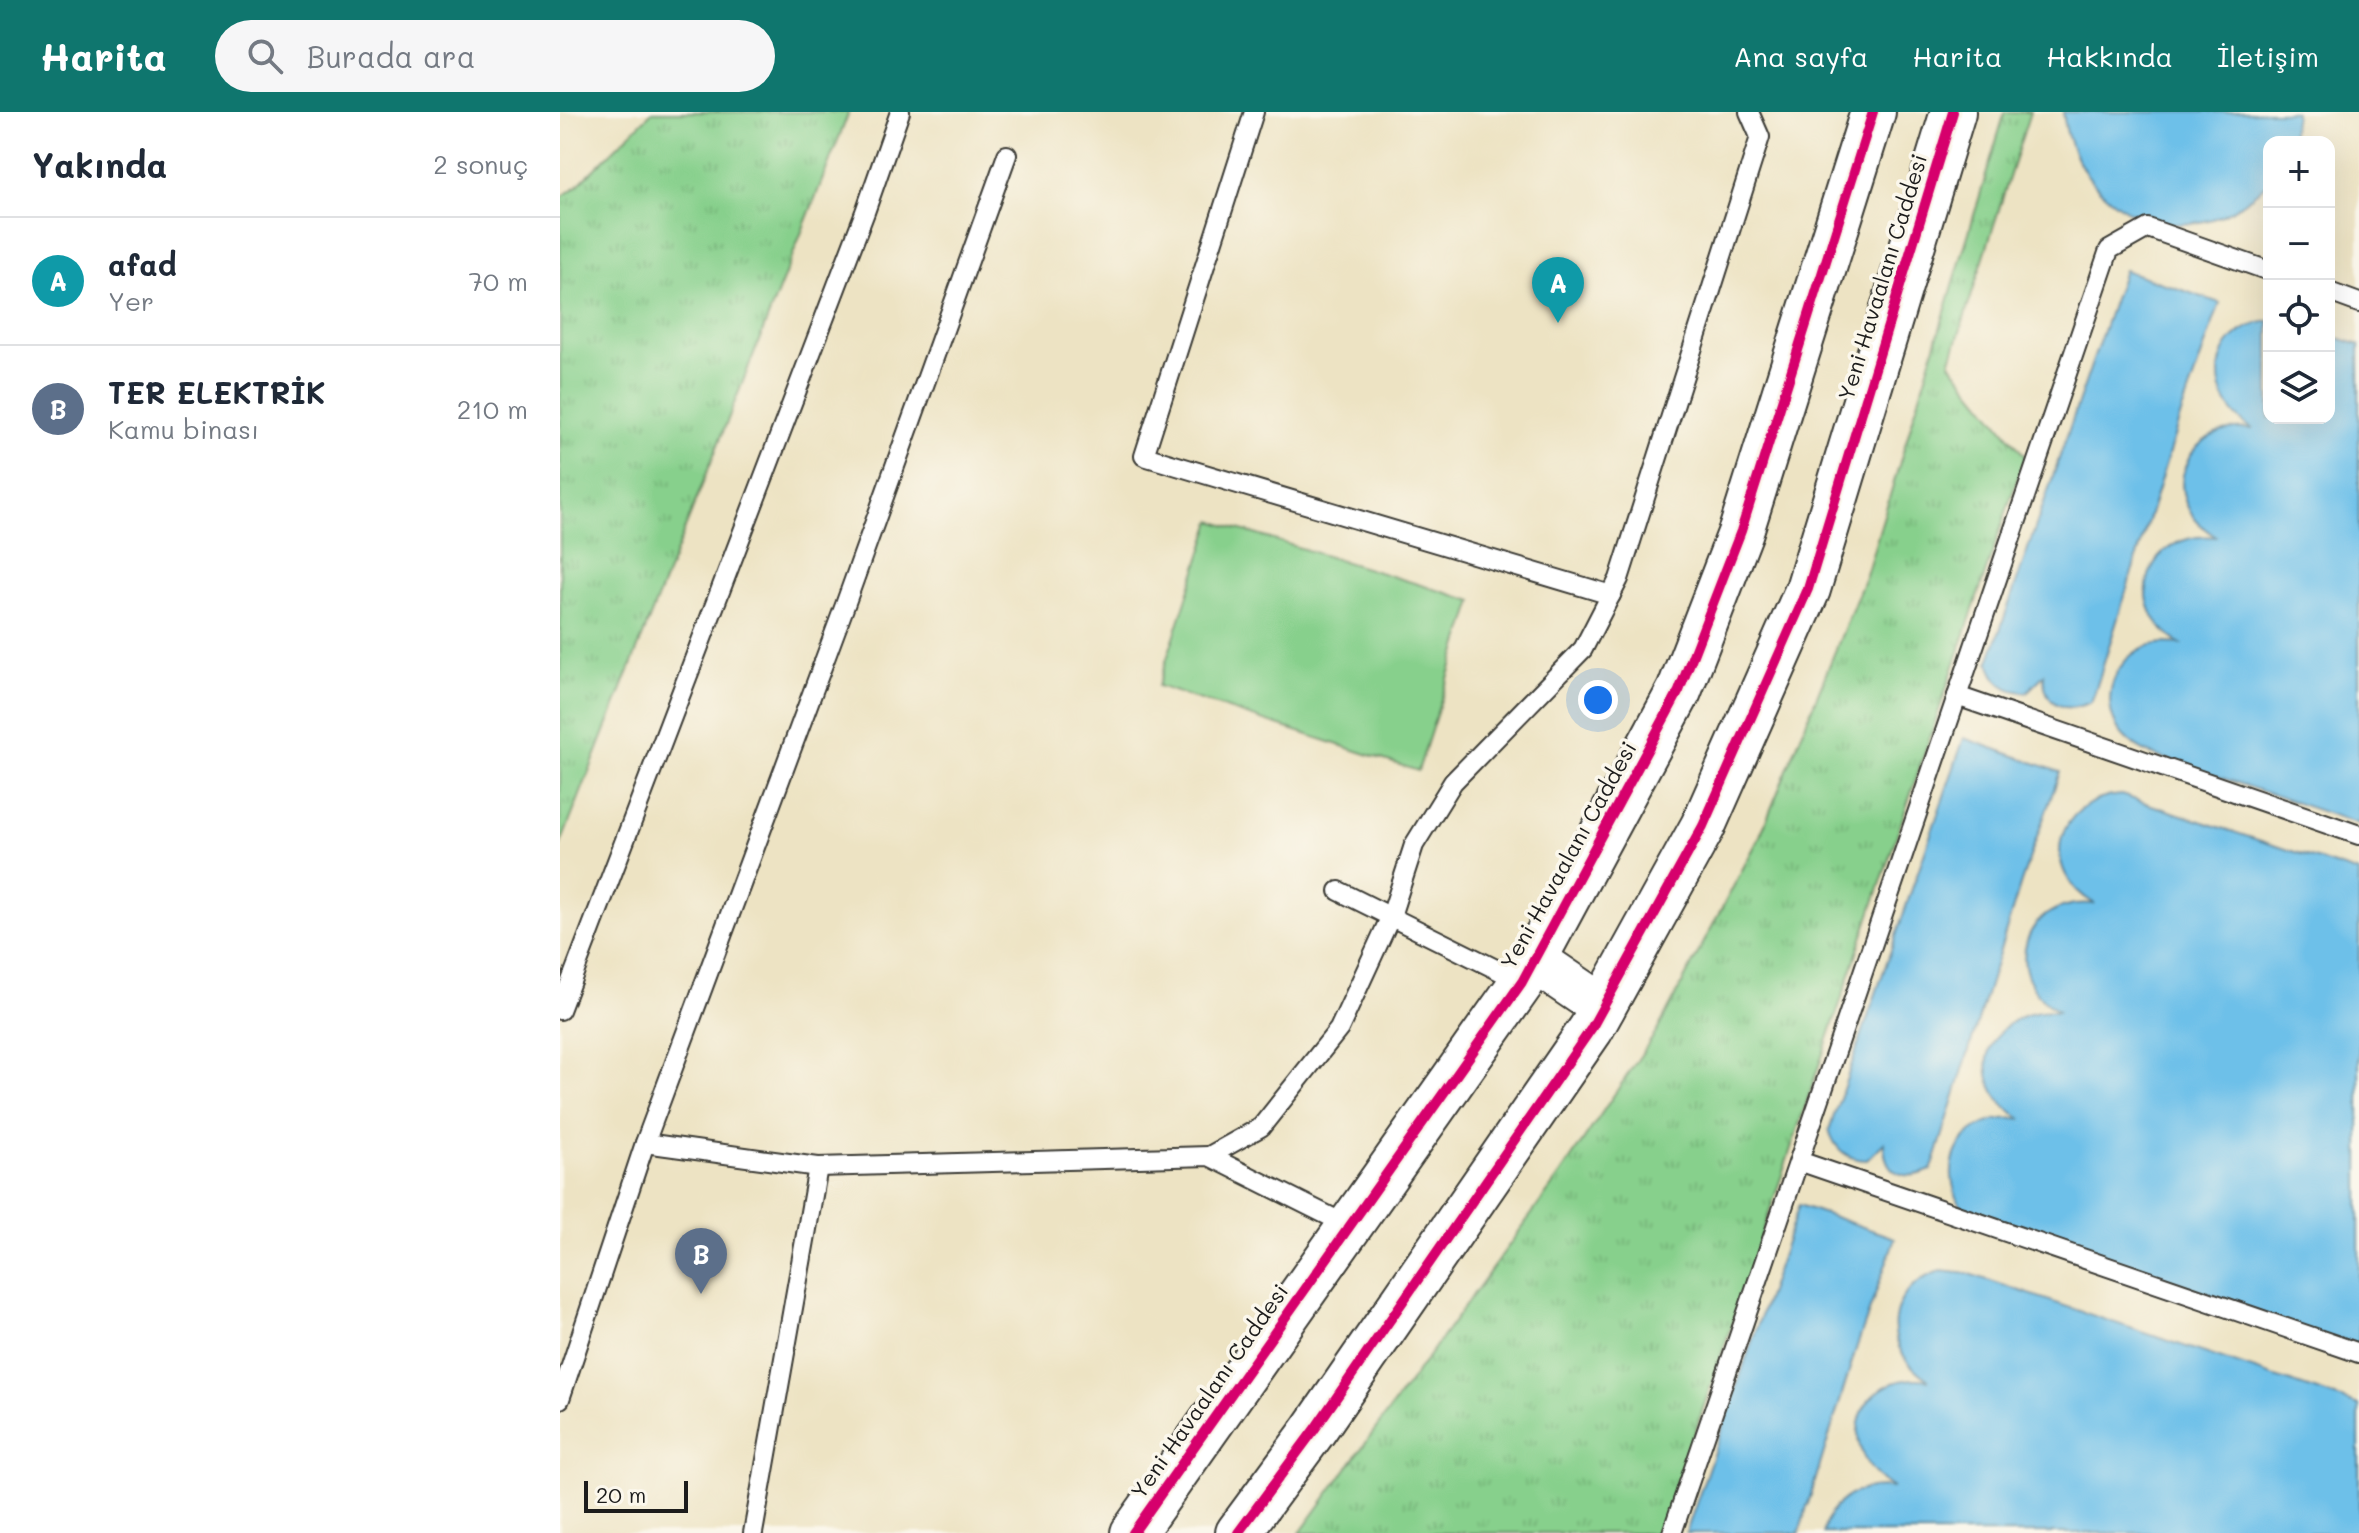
<!DOCTYPE html>
<html lang="tr">
<meta charset="utf-8">
<style>
body{margin:0;font-family:Mali,sans-serif;background:#f6f6f7;color:#1f2937}
.controls{position:absolute;right:24px;top:24px;display:grid;overflow:hidden;border-radius:16px;box-shadow:0 8px 32px #0002}
.controls button{width:72px;height:72px;display:grid;place-items:center;padding:0;border:0;border-bottom:2px solid #e0e1e3;background:#fff;color:#1f2937;font:40px sans-serif}
.scale{position:absolute;left:24px;bottom:20px;width:104px;box-sizing:border-box;padding-left:8px;border:4px solid #1c1c1c;border-top:0;font-size:22px;line-height:28px;white-space:nowrap;color:#1c1c1c;-webkit-text-stroke:6px #fbf7ec;paint-order:stroke}
.you{position:absolute;left:1038px;top:588px;width:28px;height:28px;margin:-20px;border:6px solid #fff;border-radius:50%;background:#1a73e8;box-shadow:0 0 0 12px #1a73e833}
.badge{display:grid;place-items:center;width:52px;height:52px;border-radius:50%;background:#0f766e;color:#fff;font-size:26px;font-weight:700}
.pin{position:absolute;translate:-50% -66px;filter:drop-shadow(0 2px 4px #0008)}
.pin::after{content:'';position:absolute;top:42px;width:28px;height:24px;background:inherit;clip-path:polygon(0 0,100% 0,50% 100%)}
.list{margin:0;padding:0;list-style:none}
h2{display:flex;justify-content:space-between;align-items:center;height:104px;margin:0;padding:0 32px;font-size:34px}
h2 small{font-size:26px;font-weight:400;color:#747a83}
.list li{display:grid;grid-template-columns:52px 1fr auto;gap:24px;align-items:center;box-sizing:border-box;height:128px;padding:0 32px;border-top:2px solid #e0e1e3}
.list b{display:block;font-size:30px;white-space:nowrap}
.list p{margin:0;font-size:26px;white-space:nowrap;color:#747a83}
.list em{font-size:26px;font-style:normal;color:#747a83}
.icon{flex:none;width:44px;height:44px;fill:none;stroke:currentColor;stroke-width:2;stroke-linecap:round;stroke-linejoin:round}
.map{position:relative;flex:none;width:1799px;height:1421px;overflow:hidden}
header{display:flex;align-items:center;gap:48px;box-sizing:border-box;height:112px;padding:0 40px;background:#0f766e;color:#fff}
header strong{font-size:38px}
nav{display:flex;gap:44px;margin-inline-start:auto;font-size:28px}
.search{width:560px;height:72px;background:#f6f6f7;display:flex;align-items:center;gap:20px;box-sizing:border-box;padding:0 28px;border-radius:44px;color:#747a83;font-size:30px}
main{display:flex}
aside{flex:1;background:#fff}
.map>svg:first-child{display:block}
.grass{fill:url(#grass-tufts);stroke:#527654;stroke-width:2}
.pitch{fill:#87d08c;stroke:#527654;stroke-width:2}
.water{fill:#6dc0e9;stroke:#446e82;stroke-width:2}
.lines{fill:none;stroke-linecap:round;stroke-linejoin:round}
.service-casing{stroke:#3b3a35;stroke-width:22}
.primary-casing{stroke:#3b3a35;stroke-width:48}
.service{stroke:#fff;stroke-width:18}
.primary{stroke:#fff;stroke-width:44}
.cycleway-casing{stroke:#fbf7ec;stroke-width:15}
.cycleway{stroke:#d6006c;stroke-width:10}
.labels{text-anchor:middle;dominant-baseline:central;stroke-width:7;stroke-linejoin:round;paint-order:stroke}
.street-label{font-size:22px;fill:#1c1c1c;stroke:#fbf7ec}
</style>
<header>
<strong>Harita</strong>
<div class="search"><svg class="icon" aria-label="search" viewBox="0 0 24 24"><circle cx="10" cy="10" r="6"/><path d="M15 15l6 6"/></svg>Burada ara</div>
<nav><a>Ana sayfa</a><a>Harita</a><a>Hakkında</a><a>İletişim</a></nav>
</header>
<main>
<aside>
<h2>Yakında<small>2 sonuç</small></h2>
<ul class="list">
<li><span class="badge" style="background:#0f9aa8">A</span><div><b>afad</b><p>Yer</p></div><em>70 m</em></li>
<li><span class="badge" style="background:#5c6f8a">B</span><div><b>TER ELEKTRİK</b><p>Kamu binası</p></div><em>210 m</em></li>
</ul>
</aside>
<div class="map">
<svg width="1799" height="1421" viewBox="0 0 1799 1421">
<defs>
<pattern id="grass-tufts" width="24" height="20" patternUnits="userSpaceOnUse" patternTransform="scale(2)"><rect width="24" height="20" fill="#87d08c"/><path d="M3 7l-1-3M5 7V3M7 7l1-3M15 17l-1-3M17 17v-4M19 17l1-3" fill="none" stroke="#74b278"/></pattern>
</defs>
<rect width="100%" height="100%" fill="#fbf7ec"/>
<filter id="ink" filterUnits="userSpaceOnUse"><feTurbulence type="fractalNoise" baseFrequency=".0125" numOctaves="2"/><feDisplacementMap in="SourceGraphic" scale="16" xChannelSelector="R" yChannelSelector="G"/><feConvolveMatrix kernelMatrix="1 2 1 2 8 2 1 2 1" color-interpolation-filters="sRGB"/></filter>
<filter id="wash" filterUnits="userSpaceOnUse"><feTurbulence type="fractalNoise" baseFrequency=".006" numOctaves="4" result="noise"/><feDisplacementMap in="SourceGraphic" scale="32" xChannelSelector="R" yChannelSelector="G"/><feGaussianBlur stdDeviation="1.8" result="paint"/><feColorMatrix in="noise" values="0 0 0 0 0 0 0 0 0 0 0 0 0 0 0 0 0 1.4 0 .05"/><feComposite in="paint" operator="in"/></filter>
<g filter="url(#wash)">
<rect width="100%" height="100%" fill="#ede3c3"/>
<g class="grass">
<polygon points="92,0 289,0 0,734 0,86 17,74"/>
<polygon points="1445,0 1470,0 1390,251 1465,344 1101,1421 740,1421 1000,1063 1097,919 1200,724 1306,463"/>
</g>
<polygon class="pitch" points="652,409 913,489 858,659 598,574"/>
<g class="water">
<path d="M 1503,0 L 1735,0 L 1735,3 L 1730,30 L 1709,30 L 1707,71 C 1689,88 1670,103 1645,109 C 1573,126 1510,69 1503,0 Z"/>
<path d="M 1564,158 L 1660,191 L 1621,302 L 1535,580 L 1531,590 C 1504,602 1484,594 1484,563 L 1467,580 C 1446,580 1434,569 1429,550 Z"/>
<path d="M 1709,209 L 1709,306 L 1769,306 L 1769,223 L 1799,233 L 1799,712 L 1588,641 C 1575,635 1563,627 1556,613 C 1539,581 1560,537 1597,532 C 1605,530 1614,532 1621,532 C 1560,496 1586,417 1657,425 C 1594,389 1623,309 1693,317 C 1643,288 1648,218 1709,209 Z"/>
<path d="M 1404,626 L 1500,660 L 1461,770 L 1375,1048 L 1371,1058 C 1344,1070 1324,1062 1324,1031 L 1307,1048 C 1286,1048 1275,1037 1269,1018 Z"/>
<path d="M 1561,683 L 1799,761 L 1799,1241 L 1405,1100 C 1372,1051 1405,1001 1462,1007 C 1400,971 1427,892 1499,900 C 1438,863 1462,784 1535,792 C 1477,759 1495,688 1561,683 Z"/>
<polygon points="1239,1093 1335,1126 1296,1237 1239,1421 1126,1421"/>
<path d="M 1380,1159 L 1410,1162 L 1799,1293 L 1799,1421 L 1263,1421 C 1271,1386 1300,1372 1333,1376 C 1271,1338 1297,1258 1369,1268 C 1320,1238 1323,1178 1380,1159 Z"/>
</g>
</g>
<g filter="url(#ink)">
<g class="lines">
<defs>
<g id="service">
<polyline points="694,0 584,344 1051,483"/>
<polyline points="1769,180 1799,191"/>
<polyline points="1397,584 1799,723"/>
<polyline points="779,779 962,870"/>
<polyline points="0,898 305,100 340,0"/>
<polyline points="85,1031 258,1055 649,1044 789,1114"/>
<polyline points="649,1044 701,1015 779,917 831,804 854,733 893,670 1023,537 1059,467 1200,25 1189,0"/>
<polyline points="1239,1049 1799,1241"/>
<polyline points="0,1287 85,1031 285,493 447,43"/>
<polyline points="193,1421 258,1055"/>
<polyline points="1112,1421 1549,138 1588,116 1709,159"/>
</g>
<g id="primary">
<polyline points="974,848 1043,895"/>
<polyline points="573,1421 962,870 1119,579 1181,419 1313,0"/>
<polyline points="678,1421 754,1318 1031,917 1143,714 1248,477 1393,0"/>
</g>
</defs>
<use href="#service" class="service-casing"/>
<use href="#primary" class="primary-casing"/>
<use href="#service" class="service"/>
<use href="#primary" class="primary"/>
<defs>
<g id="cycleway">
<polyline points="573,1421 962,870 1119,579 1181,419 1313,0"/>
<polyline points="678,1421 754,1318 1031,917 1143,714 1248,477 1393,0"/>
</g>
</defs>
<use href="#cycleway" class="cycleway-casing"/>
<use href="#cycleway" class="cycleway"/>
</g>
</g>
<g class="labels">
<g class="street-label">
<text transform="translate(1322 165) rotate(-73)">Yeni Havaalanı Caddesi</text>
<text transform="translate(1008 743) rotate(-61)">Yeni Havaalanı Caddesi</text>
<text transform="translate(649 1279) rotate(-55)">Yeni Havaalanı Caddesi</text>
</g>
</g>
</svg>
<div class="controls">
<button>+</button>
<button>−</button>
<button><svg class="icon" aria-label="locate" viewBox="0 0 24 24"><circle cx="12" cy="12" r="6"/><path d="M12 2v4M12 18v4M2 12h4M18 12h4"/></svg></button>
<button><svg class="icon" aria-label="layers" viewBox="0 0 24 24"><path d="M12 4l9 5-9 5-9-5zM3 14l9 5 9-5"/></svg></button>
</div>
<div class="scale">20 m</div>
<div class="you"></div>
<div class="pin badge" style="left:998px;top:211px;background:#0f9aa8">A</div>
<div class="pin badge" style="left:141px;top:1182px;background:#5c6f8a">B</div>
</div>
</main>
